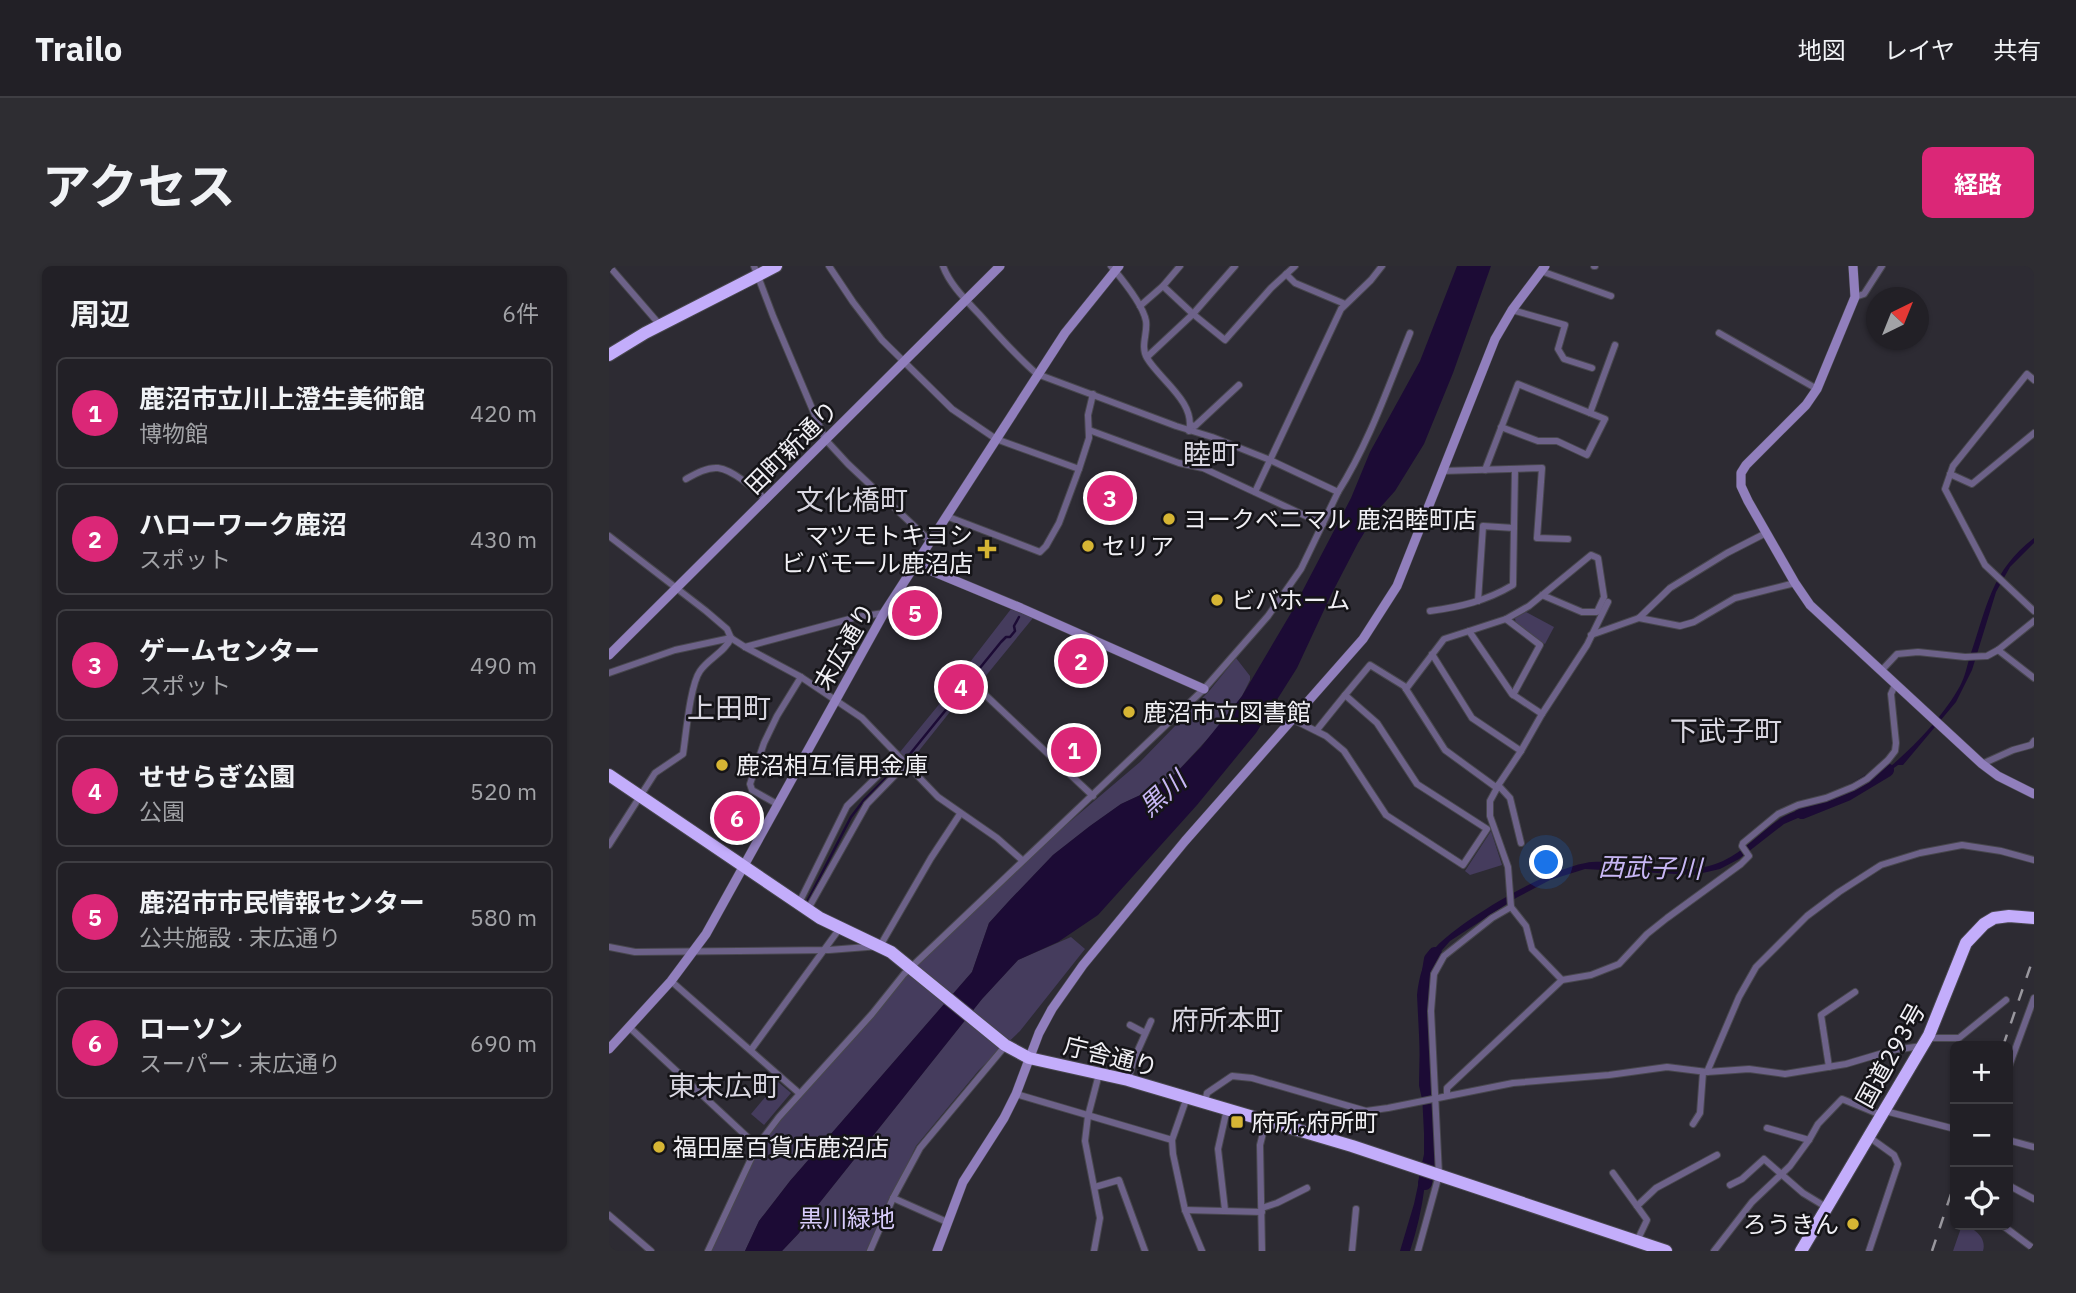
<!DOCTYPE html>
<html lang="ja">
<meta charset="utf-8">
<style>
body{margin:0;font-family:"IBM Plex Sans","Noto Sans JP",sans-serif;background:#2e2d32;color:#f1f3f6}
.controls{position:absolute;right:21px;bottom:21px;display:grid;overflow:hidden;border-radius:10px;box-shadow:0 2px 5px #0004}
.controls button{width:63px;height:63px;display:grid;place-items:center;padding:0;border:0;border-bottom:2px solid #3f3e43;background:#222026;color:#f1f3f6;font:35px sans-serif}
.compass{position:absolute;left:1257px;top:21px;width:63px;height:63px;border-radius:50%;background:#222026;box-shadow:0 2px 5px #0004;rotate:43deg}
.you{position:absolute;left:938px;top:597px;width:24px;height:24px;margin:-18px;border:5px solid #fff;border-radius:50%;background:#1a73e8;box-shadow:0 0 0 10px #1a73e833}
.badge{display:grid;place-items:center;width:46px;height:46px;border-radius:50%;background:#db2777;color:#fff;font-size:23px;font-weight:700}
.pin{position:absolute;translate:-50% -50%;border:4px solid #fff;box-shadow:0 2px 7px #0006}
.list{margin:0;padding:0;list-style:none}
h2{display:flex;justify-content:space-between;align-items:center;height:91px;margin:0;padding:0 28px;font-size:30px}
h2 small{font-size:23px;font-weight:400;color:#a2a3a7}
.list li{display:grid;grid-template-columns:46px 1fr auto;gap:21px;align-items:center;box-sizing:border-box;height:112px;margin:0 14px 14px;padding:0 14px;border:2px solid #3f3e43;border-radius:10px}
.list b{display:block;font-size:26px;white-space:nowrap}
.list p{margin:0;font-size:23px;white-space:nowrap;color:#a2a3a7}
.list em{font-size:23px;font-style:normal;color:#a2a3a7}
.icon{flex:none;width:38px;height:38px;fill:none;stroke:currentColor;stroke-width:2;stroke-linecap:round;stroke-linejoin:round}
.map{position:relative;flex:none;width:1425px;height:985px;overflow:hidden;border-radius:10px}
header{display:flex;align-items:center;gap:42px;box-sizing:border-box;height:98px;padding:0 35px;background:#222026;border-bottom:2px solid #3f3e43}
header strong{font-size:33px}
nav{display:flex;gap:38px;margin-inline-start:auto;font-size:24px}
.intro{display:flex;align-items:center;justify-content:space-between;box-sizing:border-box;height:168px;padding:0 42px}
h1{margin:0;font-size:49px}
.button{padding:18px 32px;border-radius:10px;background:#db2777;color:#fff;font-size:24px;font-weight:700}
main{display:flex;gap:42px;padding:0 42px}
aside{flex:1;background:#222026;border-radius:10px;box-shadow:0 2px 5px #0004}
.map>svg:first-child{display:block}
.green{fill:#453c5d}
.water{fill:#1c0b35}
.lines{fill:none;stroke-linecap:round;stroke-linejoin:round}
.stream{stroke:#1c0b35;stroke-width:2.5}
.river{stroke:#1c0b35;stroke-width:14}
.street-casing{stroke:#48474e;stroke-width:8}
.secondary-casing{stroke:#48474e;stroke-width:10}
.highway-casing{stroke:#48474e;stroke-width:14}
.street{stroke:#6d6289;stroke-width:6}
.secondary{stroke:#917fbd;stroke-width:9}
.highway{stroke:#c3adfb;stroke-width:12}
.rail{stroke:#99979e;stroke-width:2.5;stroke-dasharray:12 12;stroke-linecap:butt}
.poi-dot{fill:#d6b534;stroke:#151418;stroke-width:2.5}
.labels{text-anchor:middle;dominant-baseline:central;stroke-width:5;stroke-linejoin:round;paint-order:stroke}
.street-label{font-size:24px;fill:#f1f0f5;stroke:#151418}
.poi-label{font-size:24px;fill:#f1f0f5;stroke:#151418;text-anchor:start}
.park-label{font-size:24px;fill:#d9cdfc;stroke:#151418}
.water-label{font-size:26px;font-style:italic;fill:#c8b7f5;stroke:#151418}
.quarter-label{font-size:28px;fill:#d8d6e0;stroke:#151418}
</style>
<header>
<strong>Trailo</strong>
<nav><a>地図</a><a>レイヤ</a><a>共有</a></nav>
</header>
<div class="intro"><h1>アクセス</h1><a class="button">経路</a></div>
<main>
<aside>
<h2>周辺<small>6件</small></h2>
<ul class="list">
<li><span class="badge">1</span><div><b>鹿沼市立川上澄生美術館</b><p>博物館</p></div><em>420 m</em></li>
<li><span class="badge">2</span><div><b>ハローワーク鹿沼</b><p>スポット</p></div><em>430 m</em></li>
<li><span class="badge">3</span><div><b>ゲームセンター</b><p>スポット</p></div><em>490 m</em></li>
<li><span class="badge">4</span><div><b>せせらぎ公園</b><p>公園</p></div><em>520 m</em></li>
<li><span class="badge">5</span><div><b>鹿沼市市民情報センター</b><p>公共施設 · 末広通り</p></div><em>580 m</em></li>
<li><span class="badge">6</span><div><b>ローソン</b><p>スーパー · 末広通り</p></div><em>690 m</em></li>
</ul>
</aside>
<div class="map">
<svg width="1425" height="985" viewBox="0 0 1425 985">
<rect width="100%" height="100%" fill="#2d2b33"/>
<g class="green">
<polygon points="402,343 424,352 371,417 364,417 301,496 291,486 359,403 358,400"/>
<polygon points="917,346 945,361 936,378 907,360 906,352"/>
<polygon points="627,392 641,410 641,414 633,430 617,453 566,508 540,525 512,538 481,560 444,589 400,635 380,657 363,706 181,915 150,955 136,985 102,985 149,885 167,858 271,743 294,714 417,593 531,496 601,424"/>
<polygon points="882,565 893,599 861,609 856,605"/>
<polygon points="462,671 476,683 411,765 370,804 307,880 257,985 173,985 190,967 208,940 373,733 409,694"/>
<polygon points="169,816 182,827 155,859 142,848"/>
<path d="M 1353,959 C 1365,961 1378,972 1374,985 L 1344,985 Z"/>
</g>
<g class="water">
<polygon points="848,0 882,0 844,107 815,178 786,225 769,244 749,277 722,329 688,402 647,467 588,539 489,649 449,676 409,694 373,733 208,940 190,967 173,985 136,985 150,955 181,915 363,706 380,657 400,635 444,589 481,560 512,538 540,525 566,508 592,481 633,430 682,347 742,232 761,186 811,95"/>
<path d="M 1425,272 L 1425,277 L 1401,301 L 1387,326 L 1363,404 L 1347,436 L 1294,499 L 1289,499 L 1245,531 L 1227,539 L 1212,542 L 1175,558 L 1130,593 L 1111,603 L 1085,609 L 976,603 L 941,614 L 907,632 L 841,675 L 827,691 L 816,712 L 814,721 C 816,743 816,765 817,786 C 821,854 823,920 801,985 L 791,985 L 805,938 L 816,887 L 808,729 C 810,711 814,694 827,681 C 853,653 945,599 983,596 C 1025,593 1073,614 1114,595 C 1137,584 1153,564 1174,551 C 1192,541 1214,539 1234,531 C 1275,514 1330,459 1351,420 C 1356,411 1358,400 1361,390 C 1378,341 1382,305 1425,272 Z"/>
</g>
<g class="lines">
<polyline class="stream" points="199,634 242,551 255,534 301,488 392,376 397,371 401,371 406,365 405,360 410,351"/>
<g class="river">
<polyline points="1193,546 1238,528 1278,504"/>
<polyline points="816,917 822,889 822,841 817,819 819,711 822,693 826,688"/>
</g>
<defs>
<g id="street">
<polyline points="0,0 51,59"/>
<polyline points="145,0 164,50 216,173 239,198 321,275"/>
<polyline points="220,0 244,36 273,74 343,143 387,173 470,203"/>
<path d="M 502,0 C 513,13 534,38 537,55 C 539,67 531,80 538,92 C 551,114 587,136 580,165"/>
<polyline points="985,0 986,0"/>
<polyline points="932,5 1002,30"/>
<polyline points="677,8 686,17 736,38"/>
<polyline points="554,20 584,48 616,74 662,22 686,0"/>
<polyline points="1246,31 1255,28 1273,0"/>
<polyline points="531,40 554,20 571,0"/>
<polyline points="903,44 956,59 949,83 955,93 983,102"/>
<polyline points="1110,67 1208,123"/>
<polyline points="538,91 584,48 626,0"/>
<polyline points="1425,114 1418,108 1344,200 1336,223 1376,299 1425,345"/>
<polyline points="981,147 1006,79"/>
<polyline points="581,159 586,160 630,119"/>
<polyline points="480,164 570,197 594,202 714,258"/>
<polyline points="876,204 909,118 996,153 978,189 948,175 929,175 892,161"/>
<polyline points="833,205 933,202 928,272 959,273"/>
<polyline points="1341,208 1363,218 1425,167"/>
<path d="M 77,213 C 86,208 98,201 109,202 C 125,204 146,224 157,234"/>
<polyline points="646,226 732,43 762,14 773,0"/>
<path d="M 729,226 C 760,177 779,121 801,67"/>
<polyline points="337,250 431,286 437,280 450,257 470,203 480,172 479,149 484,128"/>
<polyline points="0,270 97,345 118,363 122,372 136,381 192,411 253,452 329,531 388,572 413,594"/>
<polyline points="869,335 874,260 905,262"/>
<path d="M 821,345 C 851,341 877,335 904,319 L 906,203"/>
<polyline points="1030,352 1071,360 1085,356 1126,332 1186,317"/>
<polyline points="897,353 920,340 982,289 989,292 995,331 988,346 973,346 933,329"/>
<polyline points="860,365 897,353 931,379 904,429"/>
<polyline points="982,369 1030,352 1061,322 1118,287 1157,267"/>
<polyline points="136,381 248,351 275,347"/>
<polyline points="1389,384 1425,412"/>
<polyline points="1272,405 1288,388 1309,386 1356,391 1378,390 1389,384 1425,355"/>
<polyline points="0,407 66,384 122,372"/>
<polyline points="354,413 371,424 484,530"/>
<polyline points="797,423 835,373 860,365 903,428 933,448 912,485 863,452 823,388"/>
<polyline points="736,429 761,399 795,420 836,484 888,522 881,535 881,550 899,601 902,641 917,660 923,683 953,714"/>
<polyline points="933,448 978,379 999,336"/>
<polyline points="683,453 717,470 735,485 777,549 854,599 878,563 808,518 768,457 736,429 707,465"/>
<polyline points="1373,498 1404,484 1422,479 1425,475"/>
<polyline points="889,519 901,532 912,577"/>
<polyline points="888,521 912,485"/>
<polyline points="168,538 143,524 141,518 155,477 168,450 192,411"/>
<path d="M 0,579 L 46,507 L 74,488 C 77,469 81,419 91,405 C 100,392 116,386 122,372"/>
<polyline points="190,637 238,540 289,490"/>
<polyline points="199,643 258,538 297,498"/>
<polyline points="0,681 26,686 220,684 271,680 322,592 351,548"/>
<polyline points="62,715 190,827"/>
<polyline points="521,759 536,767"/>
<polyline points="20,761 148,880"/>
<polyline points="1319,772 1350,772 1397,734"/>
<polyline points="142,784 231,662"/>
<polyline points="1220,801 1212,749 1246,726"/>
<polyline points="1399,803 1425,732"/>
<polyline points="1098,806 1130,731 1147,701 1198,650 1230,626 1272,599 1311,587 1353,579 1392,585 1425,594"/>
<polyline points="519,814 525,793 542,755"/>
<polyline points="407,828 563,874"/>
<polyline points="838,829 838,822 953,714 982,709 1010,698 1038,668 1058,652 1132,598 1140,590 1133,580 1134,577 1169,548 1189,539 1217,532 1244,521 1258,513 1279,494 1286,485 1287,477 1282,428 1286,419"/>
<polyline points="578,831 563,874 564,888 576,944 593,985"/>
<polyline points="596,836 598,827 623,810 643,812 757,845 779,842 904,817 1000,809 1058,801 1098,806 1140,803 1176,808 1237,798 1284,784 1313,780"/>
<polyline points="1276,845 1346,863"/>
<polyline points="1084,858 1091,847 1094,806"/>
<polyline points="1158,862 1200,874"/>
<polyline points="1399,874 1425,881"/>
<polyline points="1004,907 1038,954 1028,975"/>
<polyline points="1121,919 1133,913 1155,893 1194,927 1217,941"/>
<polyline points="1399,919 1425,933"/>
<polyline points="486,921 510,914 536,985"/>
<polyline points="284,932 338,956"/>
<polyline points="1028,940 1047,922 1108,889"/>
<polyline points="653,942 668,937 698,922"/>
<polyline points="576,944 653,946"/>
<polyline points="616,944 609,883 618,843"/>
<polyline points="0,949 42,985"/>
<polyline points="1393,959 1425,983"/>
<path d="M 99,985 L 148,880 L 170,851 L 263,748 L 295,708 L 595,423 L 659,350 L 692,303 L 729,226 L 661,194 L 603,171 L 567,160 L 428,108 C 407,90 389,69 370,48 C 357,34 341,19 334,0"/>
<polyline points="261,985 284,932 311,882 397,779"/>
<polyline points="485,985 491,952 476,875 479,850 490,808"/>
<polyline points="653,985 651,879 657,855"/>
<polyline points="743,985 747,943"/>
<polyline points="809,985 830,909 822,745 825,708 835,690 883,652 902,641"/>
<polyline points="1105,985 1143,936 1181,900 1200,874 1209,858 1233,833 1272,849"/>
<polyline points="1260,985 1289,898 1285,889 1260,871"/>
</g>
<g id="secondary">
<polyline points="1244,0 1246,31 1208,123 1197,139 1137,199 1132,207 1132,220 1139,235 1186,317 1201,339 1373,498 1389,510 1425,528"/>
<polyline points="306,298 412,342 595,423"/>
<polyline points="0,389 391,0"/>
<polyline points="0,783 62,715 97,668 275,347 456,67 510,0"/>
<polyline points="328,985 354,916 395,852 407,828 430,767 443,743 474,699 576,575 754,373 788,320 886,73 903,44 936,0"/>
</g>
<g id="highway">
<polyline points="0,89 36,67 167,0"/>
<polyline points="0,509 211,652 282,686 396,779 420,792 519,814 743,880 1057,985"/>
<polyline points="1192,985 1320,769 1357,677 1375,658 1385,652 1400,650 1425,652"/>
</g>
</defs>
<use href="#street" class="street-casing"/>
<use href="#secondary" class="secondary-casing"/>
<use href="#highway" class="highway-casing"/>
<use href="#street" class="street"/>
<use href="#secondary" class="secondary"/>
<use href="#highway" class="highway"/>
<g class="rail">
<polyline points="1394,780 1425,690"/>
<polyline points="1323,985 1346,916"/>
</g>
</g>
<g class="poi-dot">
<circle cx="560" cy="253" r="7"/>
<circle cx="479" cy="280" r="7"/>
<path d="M374.5 272.5h7v7h7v7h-7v7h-7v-7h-7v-7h7z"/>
<circle cx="608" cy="334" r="7"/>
<circle cx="520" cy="446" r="7"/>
<circle cx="113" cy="499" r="7"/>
<rect x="621" y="849" width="14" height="14" rx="3.5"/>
<circle cx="50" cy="881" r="7"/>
<circle cx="1244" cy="958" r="7"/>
</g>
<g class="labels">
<g class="street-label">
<text transform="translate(182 181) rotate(-45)">田町新通り</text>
<text transform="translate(235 380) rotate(-60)">末広通り</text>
<text transform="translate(1281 789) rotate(-61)">国道293号</text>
<text transform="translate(502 790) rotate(14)">庁舎通り</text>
</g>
<g class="poi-label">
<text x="574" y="253">ヨークベニマル 鹿沼睦町店</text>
<text x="364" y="269" text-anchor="end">マツモトキヨシ<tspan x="364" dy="28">ビバモール鹿沼店</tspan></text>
<text x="493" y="280">セリア</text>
<text x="622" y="334">ビバホーム</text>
<text x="534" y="446">鹿沼市立図書館</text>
<text x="127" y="499">鹿沼相互信用金庫</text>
<text x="642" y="856">府所;府所町</text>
<text x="64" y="881">福田屋百貨店鹿沼店</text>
<text x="1230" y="958" text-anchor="end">ろうきん</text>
</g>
<g class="park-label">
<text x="238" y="952">黒川緑地</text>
</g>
<g class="water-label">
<text transform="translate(553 527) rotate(-42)">黒川</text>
<text transform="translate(1041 601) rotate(1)">西武子川</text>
</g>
<g class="quarter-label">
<text x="602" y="187">睦町</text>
<text x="243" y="233">文化橋町</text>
<text x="120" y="441">上田町</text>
<text x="1117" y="464">下武子町</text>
<text x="618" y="753">府所本町</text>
<text x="115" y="819">東末広町</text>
</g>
</g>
</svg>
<div class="controls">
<button>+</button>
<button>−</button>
<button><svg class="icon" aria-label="locate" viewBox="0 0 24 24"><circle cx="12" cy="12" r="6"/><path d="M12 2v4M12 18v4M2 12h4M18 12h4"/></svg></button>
</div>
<svg class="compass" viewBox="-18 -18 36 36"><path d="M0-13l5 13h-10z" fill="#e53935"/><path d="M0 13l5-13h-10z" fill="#a2a3a7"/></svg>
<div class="you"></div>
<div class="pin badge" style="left:465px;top:484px">1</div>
<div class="pin badge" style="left:472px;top:395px">2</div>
<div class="pin badge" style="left:501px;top:232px">3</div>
<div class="pin badge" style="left:352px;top:421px">4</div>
<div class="pin badge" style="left:306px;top:347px">5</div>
<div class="pin badge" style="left:128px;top:552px">6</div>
</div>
</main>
